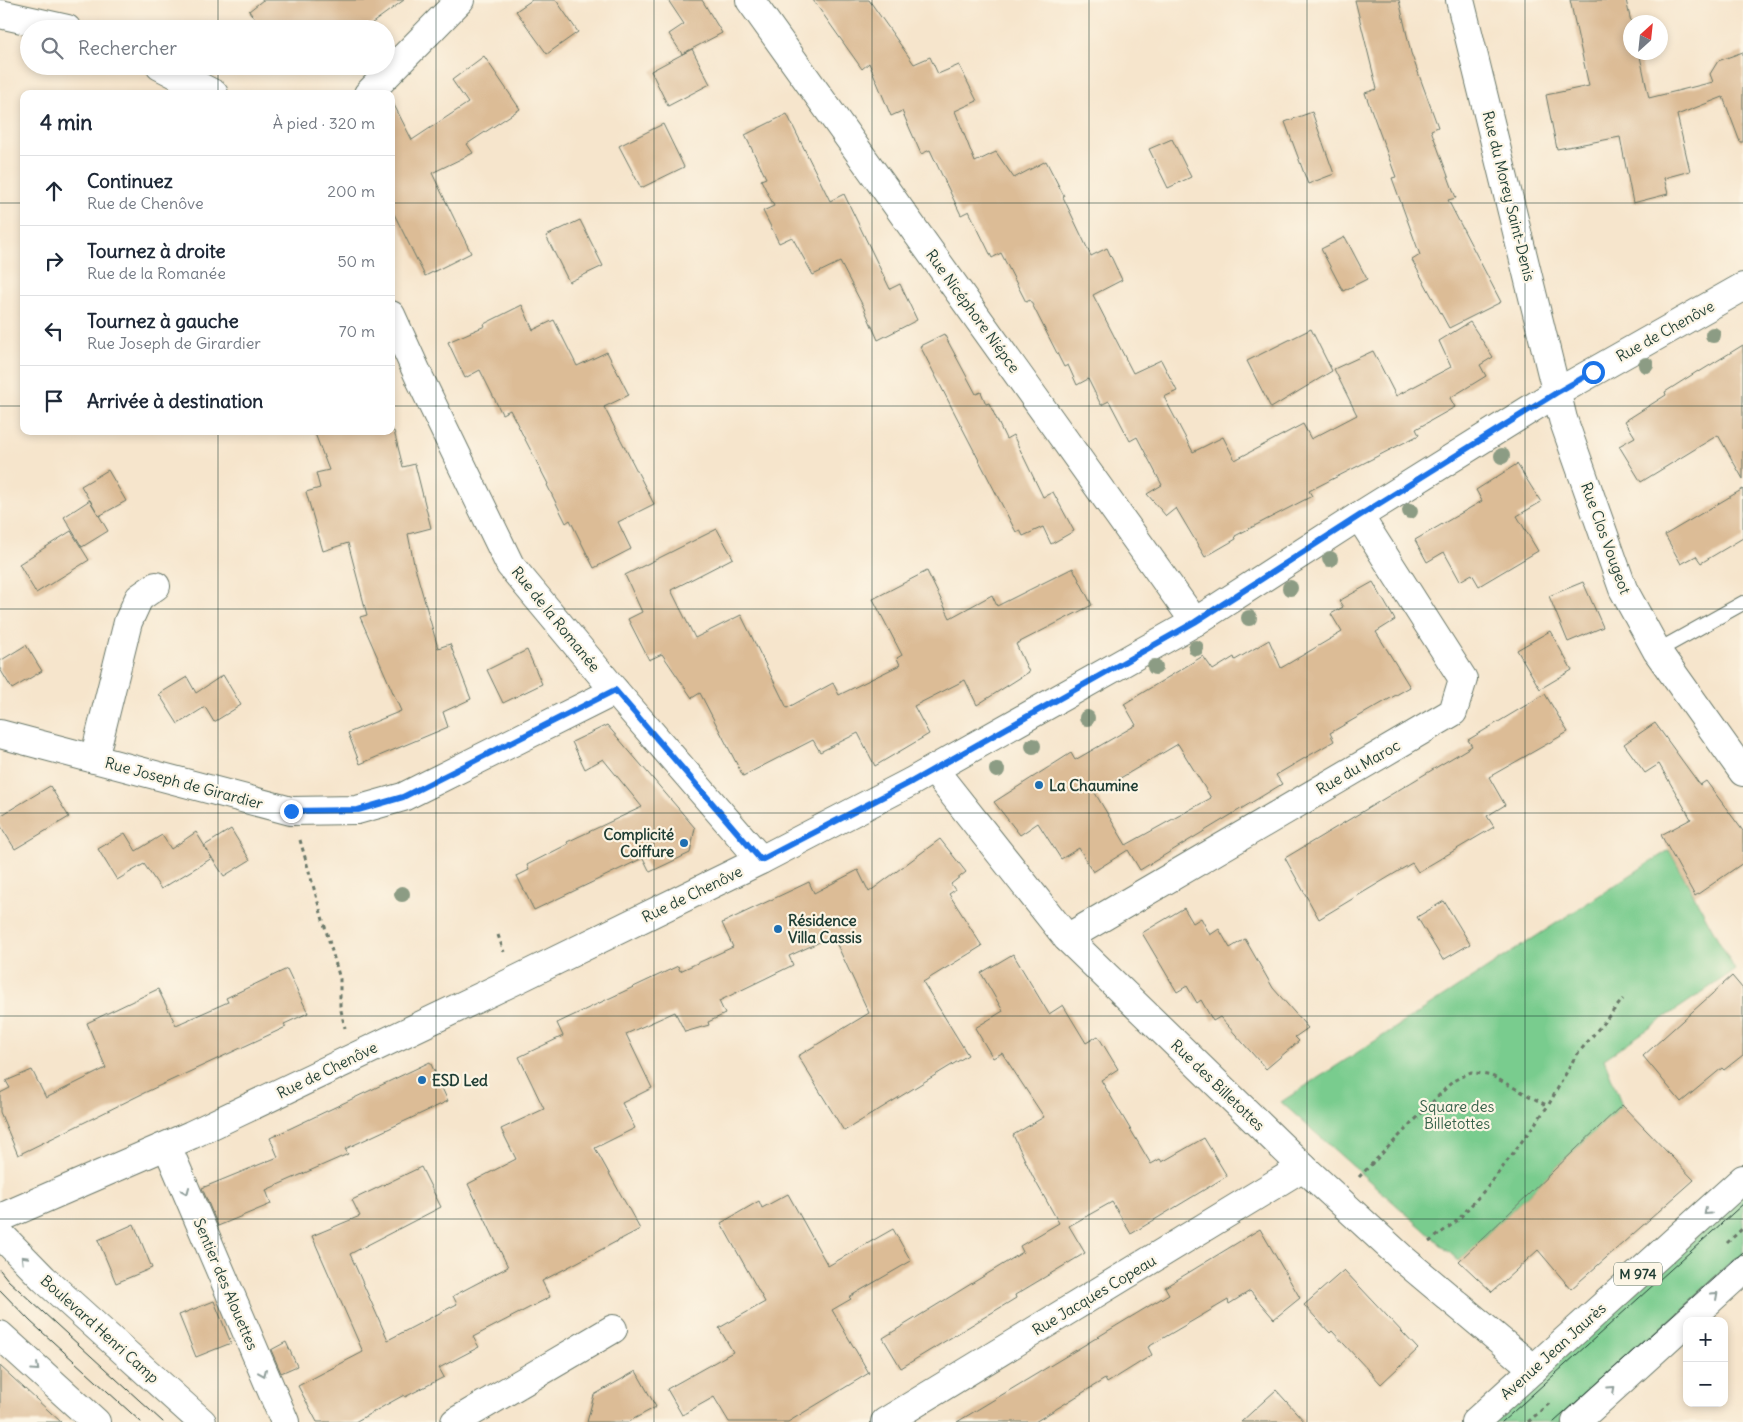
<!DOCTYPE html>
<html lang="fr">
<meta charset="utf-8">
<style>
body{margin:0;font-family:Delius,sans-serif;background:#f6f6f7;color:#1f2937}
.controls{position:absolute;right:15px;bottom:15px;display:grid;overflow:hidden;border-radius:10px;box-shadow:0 2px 8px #0003}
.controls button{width:45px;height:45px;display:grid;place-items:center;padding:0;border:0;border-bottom:1px solid #e0e1e3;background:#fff;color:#1f2937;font:25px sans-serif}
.compass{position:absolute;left:1623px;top:15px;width:45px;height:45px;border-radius:50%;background:#fff;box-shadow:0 2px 8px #0003;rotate:27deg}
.stop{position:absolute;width:15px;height:15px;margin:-11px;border:4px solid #1a73e8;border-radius:50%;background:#fff}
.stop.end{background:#1a73e8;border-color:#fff;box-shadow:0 1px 5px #0008}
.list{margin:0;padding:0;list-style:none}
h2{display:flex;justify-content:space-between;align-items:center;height:65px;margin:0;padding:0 20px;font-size:21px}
h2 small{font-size:16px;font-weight:400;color:#747a83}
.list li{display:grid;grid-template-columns:32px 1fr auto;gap:15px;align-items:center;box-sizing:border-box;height:70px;padding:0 20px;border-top:1px solid #e0e1e3}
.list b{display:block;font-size:19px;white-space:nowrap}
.list p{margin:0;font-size:16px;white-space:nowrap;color:#747a83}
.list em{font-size:16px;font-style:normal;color:#747a83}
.icon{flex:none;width:28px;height:28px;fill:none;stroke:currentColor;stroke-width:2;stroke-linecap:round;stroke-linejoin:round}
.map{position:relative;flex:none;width:1743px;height:1422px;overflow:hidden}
.search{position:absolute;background:#fff;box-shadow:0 2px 8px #0003;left:20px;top:20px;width:375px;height:55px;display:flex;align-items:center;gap:12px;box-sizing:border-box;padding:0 18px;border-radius:28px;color:#747a83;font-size:19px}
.panel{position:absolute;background:#fff;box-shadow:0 2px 8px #0003;left:20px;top:90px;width:375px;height:345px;border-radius:10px}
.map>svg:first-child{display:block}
.green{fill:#79cc8e;stroke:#4c8461}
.building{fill:#dcbc96;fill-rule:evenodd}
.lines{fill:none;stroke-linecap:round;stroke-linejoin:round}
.lane-casing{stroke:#6a7869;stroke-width:16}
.street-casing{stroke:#6a7869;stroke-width:30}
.secondary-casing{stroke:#6a7869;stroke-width:30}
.primary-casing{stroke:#6a7869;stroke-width:30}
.path{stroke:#6a7869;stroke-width:3;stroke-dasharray:4 4;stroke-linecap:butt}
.lane{stroke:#fff;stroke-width:14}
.street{stroke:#fff;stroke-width:28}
.secondary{stroke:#fff;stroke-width:28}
.primary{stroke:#fff;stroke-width:28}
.tram{stroke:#1f3d34;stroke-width:1}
.tree{fill:#8c9c84}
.oneway{stroke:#8f9e9a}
.route{stroke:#1a73e8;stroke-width:6}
.grid{fill:none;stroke:#1f3d34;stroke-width:1;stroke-opacity:0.55}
.poi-dot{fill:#1f6fb2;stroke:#fcf5e5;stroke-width:2}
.labels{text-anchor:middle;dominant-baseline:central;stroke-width:4.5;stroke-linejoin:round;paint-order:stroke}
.shield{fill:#fcf5e5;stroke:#617469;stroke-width:1}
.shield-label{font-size:14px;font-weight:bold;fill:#1f3d34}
.street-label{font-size:15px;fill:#1f3d34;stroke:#fcf5e5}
.poi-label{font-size:15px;font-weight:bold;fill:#1f3d34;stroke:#fcf5e5;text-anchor:start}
.park-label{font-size:15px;fill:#36614a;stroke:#fcf5e5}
</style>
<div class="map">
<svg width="1743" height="1422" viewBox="0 0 1743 1422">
<rect width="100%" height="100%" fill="#fcf5e5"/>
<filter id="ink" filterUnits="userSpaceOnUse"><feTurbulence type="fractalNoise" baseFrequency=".02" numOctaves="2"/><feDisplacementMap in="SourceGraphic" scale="10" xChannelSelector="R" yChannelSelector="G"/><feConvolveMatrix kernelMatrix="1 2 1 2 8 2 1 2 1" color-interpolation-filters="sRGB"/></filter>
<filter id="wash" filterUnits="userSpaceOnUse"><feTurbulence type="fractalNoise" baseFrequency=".0096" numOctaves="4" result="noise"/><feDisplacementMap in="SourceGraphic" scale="20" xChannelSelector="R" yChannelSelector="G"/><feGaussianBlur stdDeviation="1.12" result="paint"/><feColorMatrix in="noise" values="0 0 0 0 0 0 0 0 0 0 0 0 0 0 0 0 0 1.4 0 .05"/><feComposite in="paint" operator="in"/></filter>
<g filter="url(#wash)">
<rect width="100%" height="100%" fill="#f6e5cc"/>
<g class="green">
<polygon points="1669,850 1735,970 1604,1059 1622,1105 1459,1261 1281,1102"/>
<polygon points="1743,1195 1743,1260 1563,1422 1491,1422"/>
</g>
<g id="blocks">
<g class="building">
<polygon points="263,0 404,0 364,29 262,29 249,11"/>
<polygon points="532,0 556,0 578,32 547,54 516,11"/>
<polygon points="668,0 702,0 722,33 682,54 669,34 684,24"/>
<polygon points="813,0 869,0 914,64 930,57 938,74 959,65 977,101 955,111 975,162 996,152 1014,178 1046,161 1064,196 1063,197 1091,256 1107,248 1122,280 1093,295 1133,373 1161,360 1177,391 1164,397 1193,452 1223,437 1235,460 1303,424 1311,439 1357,415 1334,369 1373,351 1396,396 1451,367 1439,341 1470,322 1493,357 1480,365 1486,376 1450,398 1455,407 1416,429 1419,435 1309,491 1312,496 1235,536 1236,539 1205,557 1176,508 1166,516 1147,494 1162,485 1137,437 1130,441 1109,401 1101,405 1088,379 1077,385 1068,365 1064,367 1030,300 1026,302 1001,253 992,258 969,211 961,215 930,150 921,154 902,111 891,116 869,63 862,69"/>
<polygon points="1355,0 1399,0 1411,53 1438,127 1431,130 1456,198 1448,200 1501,302 1449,328 1412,260 1420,255 1392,178 1396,177 1365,93 1377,89"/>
<polygon points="1570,0 1626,0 1631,22 1630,52 1639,52 1649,98 1713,82 1710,74 1718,61 1743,52 1743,142 1740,142 1723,97 1677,115 1690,171 1664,178 1668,194 1633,203 1620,137 1557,149 1546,95 1589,86"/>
<polygon points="692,49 710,84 668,106 651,71"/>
<polygon points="484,56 520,109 467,144 473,153 432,173 471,253 425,276 391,208 391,99 412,140 468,103 452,80"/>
<polygon points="1312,112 1334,174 1308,184 1285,122"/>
<polygon points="787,114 830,201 844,194 890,289 900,284 917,320 878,340 863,306 840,262 813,275 792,237 779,243 763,211 774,206 761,180 766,178 745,135"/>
<polygon points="663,124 684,167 641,188 619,146"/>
<polygon points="1172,139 1191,177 1168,188 1149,149"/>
<polygon points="580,220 603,266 569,282 546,236"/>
<polygon points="1345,237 1367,279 1343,291 1321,249"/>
<polygon points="522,305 533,330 554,320 577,366 607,352 629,395 604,407 654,504 618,522 631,549 594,568 570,520 566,523 547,485 548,484 510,410 502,414 480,370 465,378 448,342 485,326 484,324"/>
<polygon points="1311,329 1332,371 1271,408 1247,361"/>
<polygon points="944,334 976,394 981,392 986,404 989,403 1006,439 1013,435 1043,497 1053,492 1074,531 1051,544 1043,527 1023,536 1020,530 1016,532 920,346"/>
<polygon points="1743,345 1743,479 1718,435 1641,482 1619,446 1635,437 1625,421 1666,395 1665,392 1698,371 1699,372"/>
<polygon points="314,431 394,431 403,467 415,464 431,528 408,534 414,564 438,648 450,644 471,699 443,712 448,727 360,764 348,733 401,711 360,617 367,615 348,543 323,551 306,492 320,488 316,473 329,470"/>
<polygon points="1517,464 1541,502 1517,516 1538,551 1479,586 1472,574 1460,581 1444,552 1427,562 1415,540 1482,501 1476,490"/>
<polygon points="108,470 126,501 99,516 81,486"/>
<polygon points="1743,489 1743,538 1701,563 1696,556 1681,564 1665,535"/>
<polygon points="90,500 108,531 82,547 64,517"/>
<polygon points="717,529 733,558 671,590 695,638 741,615 787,708 833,683 839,695 900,665 897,658 902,655 873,599 927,571 950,618 992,595 997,606 1073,568 1092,605 1016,644 1029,672 977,705 965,680 914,706 929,734 875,766 858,733 820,752 813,740 743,776 700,693 692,698 662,654 649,660 628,619 642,612 625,575"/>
<polygon points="71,531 89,560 36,593 19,564"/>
<path d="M 1373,582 L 1395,620 L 1376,632 L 1410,687 L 1330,733 L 1334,741 L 1276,775 L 1282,784 L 1140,870 L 1128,850 L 1093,872 L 1079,848 L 1061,859 L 1038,823 L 1020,835 L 994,802 L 1071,753 L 1075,760 L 1136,725 L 1124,704 L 1203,656 L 1213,670 L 1234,657 L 1235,660 L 1269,640 L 1281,668 L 1342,632 L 1331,614 L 1343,607 L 1339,601 ZM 1178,744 L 1211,798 L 1126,845 L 1095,793 Z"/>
<polygon points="1583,582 1603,627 1568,642 1549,596"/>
<polygon points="1550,631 1572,670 1540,689 1517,650"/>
<polygon points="26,645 42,671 12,689 0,669 0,661"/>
<polygon points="527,650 542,684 503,703 487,670"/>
<polygon points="223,675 241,705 214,722 205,707 178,724 159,694 187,677 196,693"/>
<polygon points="1545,694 1568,732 1489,777 1505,805 1487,816 1494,827 1418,872 1412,863 1319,919 1285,858 1472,746 1468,740"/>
<polygon points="1655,723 1700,785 1706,781 1743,831 1743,863 1695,896 1661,835 1691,819 1659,764 1645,773 1624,744"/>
<polygon points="607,725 695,828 690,853 650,872 643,858 534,910 517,876 529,870 527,865 568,844 567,842 642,807 603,759 585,769 572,742"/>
<polygon points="50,786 69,817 15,849 0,825 0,816"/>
<polygon points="231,829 250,860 224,876 204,846"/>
<polygon points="196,832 212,858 161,889 144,864 117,880 98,849 125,833 136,851 162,835 171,849"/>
<polygon points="940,839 966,872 951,884 955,890 949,894 982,946 923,982 968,1055 844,1131 798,1056 869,1013 833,936 789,956 793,965 719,1001 725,1014 708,1022 709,1025 685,1032 675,1012 626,1034 652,1088 622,1103 635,1128 595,1148 640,1229 542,1281 550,1297 473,1337 479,1347 439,1368 444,1377 405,1397 404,1395 355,1422 317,1422 298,1386 363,1352 312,1236 360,1216 352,1200 421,1167 441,1207 350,1254 388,1340 457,1304 453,1296 508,1267 468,1184 516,1159 501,1129 544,1109 519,1057 563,1036 557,1023 678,966 680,971 733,947 722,923 809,882 814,893 858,870 869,892"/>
<polygon points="1444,901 1470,944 1443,960 1417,917"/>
<polygon points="1184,908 1193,923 1201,918 1210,935 1219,929 1230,948 1245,939 1273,988 1308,1028 1295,1037 1299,1041 1266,1069 1220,1017 1213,1021 1201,1000 1197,1003 1187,986 1177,992 1142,933"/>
<polygon points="1013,954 1049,1014 1063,1005 1086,1043 1098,1036 1118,1069 1101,1080 1151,1164 1160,1159 1162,1162 1204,1138 1227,1176 1131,1234 1112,1202 1069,1226 1085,1253 1015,1295 1016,1298 901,1368 883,1338 1023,1252 1020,1246 1059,1223 1033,1177 1013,1135 1044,1117 1002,1053 993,1058 975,1028 1003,1011 981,973"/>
<polygon points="287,969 308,1013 284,1024 286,1027 146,1092 18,1155 0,1112 0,1093 10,1088 6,1081 32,1070 46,1098 106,1068 87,1023 158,989 176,1025 228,1002 226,998"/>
<polygon points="1732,976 1743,989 1743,1055 1724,1070 1722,1068 1681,1102 1643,1056"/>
<polygon points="430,1062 448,1101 345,1149 348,1154 266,1190 271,1204 218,1226 202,1188 278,1157 270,1138"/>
<polygon points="1622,1105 1694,1180 1571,1289 1538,1250 1492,1292 1459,1261"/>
<polygon points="788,1194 828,1266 893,1229 911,1261 849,1297 851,1299 832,1310 869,1373 788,1422 729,1422 714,1397 682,1415 667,1389 733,1352 719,1328 765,1302 721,1223 759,1201 762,1208"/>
<polygon points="134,1224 152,1268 116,1283 98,1240"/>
<polygon points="1260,1229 1300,1298 1274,1319 1250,1291 1229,1304 1228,1300 1148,1347 1152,1355 1107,1383 1105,1379 1035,1422 957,1422 1169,1294 1165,1287"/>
<polygon points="1344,1270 1418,1349 1381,1384 1332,1331 1330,1333 1304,1305"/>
<polygon points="214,1301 231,1343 196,1357 179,1315"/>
<polygon points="286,1342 297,1366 281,1373 271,1350"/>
<polygon points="0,1366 61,1422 0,1422"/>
<polygon points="636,1371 656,1407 628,1422 587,1422 594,1395"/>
<polygon points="1276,1390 1305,1422 1241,1422"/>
</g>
</g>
</g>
<g filter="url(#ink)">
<use href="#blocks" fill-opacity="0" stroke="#6a7869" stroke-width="1"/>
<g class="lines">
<defs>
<polyline id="lane" points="1657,651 1743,603"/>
<g id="street">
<polyline points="750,0 1195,622"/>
<polyline points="1460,0 1563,419 1623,589 1657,651 1743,772"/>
<polyline points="0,14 67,29"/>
<polyline points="160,66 214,94"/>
<polyline points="368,94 460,0"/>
<polyline points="391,315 420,379 510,565 615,691 761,860"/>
<polyline points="0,734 291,811 357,810 403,797 615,691"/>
<polyline points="94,759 128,622 139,598 156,586"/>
<polyline points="934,770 1067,938 1303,1167 1403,1259 1534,1369"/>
<polyline points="1067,938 1453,712 1463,679 1359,516"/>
<polyline points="167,1146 285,1422"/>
<polyline points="455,1422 613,1329"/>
<polyline points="885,1422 1303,1167"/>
</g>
<g id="secondary">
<polyline points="0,1218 191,1135 516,980 761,860 911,782 1195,622 1359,516 1556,393 1743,287"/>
<polyline points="0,1234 44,1279 202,1422"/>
<polyline points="0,1335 96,1422"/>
</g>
<g id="primary">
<polyline points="1687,1321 1743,1270"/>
<polyline points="1475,1422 1743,1179"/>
<polyline points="1576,1422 1687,1321"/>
</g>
</defs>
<use href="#lane" class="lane-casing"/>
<use href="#street" class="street-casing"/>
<use href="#secondary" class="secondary-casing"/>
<use href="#primary" class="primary-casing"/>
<g class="path">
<polyline points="300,840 340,979 340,1006 345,1028"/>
<polyline points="498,935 504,952"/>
<polyline points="1359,1177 1453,1081 1471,1072 1492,1076 1548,1106"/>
<polyline points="1429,1242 1458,1220 1491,1183 1548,1106 1575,1057 1623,999"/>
<polyline points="1727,1243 1743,1228"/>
<polyline points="1528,1422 1552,1401"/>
</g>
<use href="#lane" class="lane"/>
<use href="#street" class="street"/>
<use href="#secondary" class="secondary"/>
<use href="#primary" class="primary"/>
<g class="tram">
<polyline points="0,1270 8,1280 163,1422"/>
<polyline points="0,1290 30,1321 141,1422"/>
<polyline points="1502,1422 1743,1204"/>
<polyline points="1554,1422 1743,1252"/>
</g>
</g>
<g class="tree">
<circle cx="1713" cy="335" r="8"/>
<circle cx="1646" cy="365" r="8"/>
<circle cx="1502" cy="456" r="8"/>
<circle cx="1410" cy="511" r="8"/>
<circle cx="1330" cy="559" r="8"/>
<circle cx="1290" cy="588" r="8"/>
<circle cx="1249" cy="618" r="8"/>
<circle cx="1196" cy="648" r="8"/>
<circle cx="1155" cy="667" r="8"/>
<circle cx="1087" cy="718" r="8"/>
<circle cx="1033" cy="746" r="8"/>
<circle cx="997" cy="770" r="8"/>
<circle cx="402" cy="894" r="8"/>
</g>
<defs><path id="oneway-chevron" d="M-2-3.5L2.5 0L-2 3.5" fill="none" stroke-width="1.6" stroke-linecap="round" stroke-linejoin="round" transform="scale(1.25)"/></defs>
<g class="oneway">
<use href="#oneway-chevron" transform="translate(186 1191) rotate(67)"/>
<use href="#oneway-chevron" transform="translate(1707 1212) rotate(138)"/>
<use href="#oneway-chevron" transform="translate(24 1259) rotate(-135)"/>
<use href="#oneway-chevron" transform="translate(1715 1295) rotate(-42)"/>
<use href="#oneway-chevron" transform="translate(36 1368) rotate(42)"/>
<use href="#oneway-chevron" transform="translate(263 1373) rotate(67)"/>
<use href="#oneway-chevron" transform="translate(1612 1389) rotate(-42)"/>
</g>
</g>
<g class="lines" filter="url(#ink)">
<polyline class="route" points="291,811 358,810 403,797 615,690 761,860 911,782 1195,622 1359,516 1556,393 1593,372"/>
</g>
<path class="grid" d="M 218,0 L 218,29M 436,0 L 436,1422M 654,0 L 654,1422M 872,0 L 872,1422M 1089,0 L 1089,1422M 1307,0 L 1307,1422M 1525,0 L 1525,1422M 218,66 L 218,94M 0,203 L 24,203M 391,203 L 1743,203M 0,406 L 24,406M 391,406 L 1743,406M 218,431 L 218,1422M 0,609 L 1743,609M 0,813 L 1743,813M 0,1016 L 1743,1016M 0,1219 L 1743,1219"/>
<g class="poi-dot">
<circle cx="1039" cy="785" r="5"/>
<circle cx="684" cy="843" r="5"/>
<circle cx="778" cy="929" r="5"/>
<circle cx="422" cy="1080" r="5"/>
</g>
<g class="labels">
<rect class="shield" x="1614" y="1262.5" width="48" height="23" rx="4"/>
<g class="shield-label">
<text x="1638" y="1274">M 974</text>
</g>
<g class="street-label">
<text transform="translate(1509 196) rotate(76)">Rue du Morey Saint-Denis</text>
<text transform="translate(973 311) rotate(54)">Rue Nicéphore Niépce</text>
<text transform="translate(1665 331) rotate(-29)">Rue de Chenôve</text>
<text transform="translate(1606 538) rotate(70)">Rue Clos Vougeot</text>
<text transform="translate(556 619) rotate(51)">Rue de la Romanée</text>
<text transform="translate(1358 767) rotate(-30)">Rue du Maroc</text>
<text transform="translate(184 783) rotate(15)">Rue Joseph de Girardier</text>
<text transform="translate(692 894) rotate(-26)">Rue de Chenôve</text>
<text transform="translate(327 1070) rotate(-26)">Rue de Chenôve</text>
<text transform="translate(1218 1085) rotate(44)">Rue des Billetottes</text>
<text transform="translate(226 1284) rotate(67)">Sentier des Alouettes</text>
<text transform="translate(1094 1295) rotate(-31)">Rue Jacques Copeau</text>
<text transform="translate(100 1329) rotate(42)">Boulevard Henri Camp</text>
<text transform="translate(1553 1351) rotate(-42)">Avenue Jean Jaurès</text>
</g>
<g class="poi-label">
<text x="1049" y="785">La Chaumine</text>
<text x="674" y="834" text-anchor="end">Complicité<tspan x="674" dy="17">Coiffure</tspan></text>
<text x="788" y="920">Résidence<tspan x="788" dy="17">Villa Cassis</tspan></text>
<text x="432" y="1080">ESD Led</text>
</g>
<g class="park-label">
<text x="1457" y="1106">Square des<tspan x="1457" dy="17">Billetottes</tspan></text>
</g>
</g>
</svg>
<div class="controls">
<button>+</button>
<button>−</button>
</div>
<svg class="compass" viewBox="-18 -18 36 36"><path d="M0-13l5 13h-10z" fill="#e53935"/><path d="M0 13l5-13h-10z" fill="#747a83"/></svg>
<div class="stop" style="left:1593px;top:372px"></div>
<div class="stop end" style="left:291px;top:811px"></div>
<div class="search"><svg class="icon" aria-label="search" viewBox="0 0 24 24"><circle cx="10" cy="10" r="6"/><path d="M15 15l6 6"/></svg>Rechercher</div>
<section class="panel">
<h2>4 min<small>À pied · 320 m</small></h2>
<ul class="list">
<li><svg class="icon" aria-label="ahead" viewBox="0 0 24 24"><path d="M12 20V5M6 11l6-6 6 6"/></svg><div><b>Continuez</b><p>Rue de Chenôve</p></div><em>200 m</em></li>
<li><svg class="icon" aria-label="right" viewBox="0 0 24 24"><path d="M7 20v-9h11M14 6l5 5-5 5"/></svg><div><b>Tournez à droite</b><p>Rue de la Romanée</p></div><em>50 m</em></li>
<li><svg class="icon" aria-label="left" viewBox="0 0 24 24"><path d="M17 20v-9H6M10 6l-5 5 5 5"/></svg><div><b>Tournez à gauche</b><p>Rue Joseph de Girardier</p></div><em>70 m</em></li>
<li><svg class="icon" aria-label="arrive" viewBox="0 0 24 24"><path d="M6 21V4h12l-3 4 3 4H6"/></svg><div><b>Arrivée à destination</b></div></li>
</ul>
</section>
</div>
